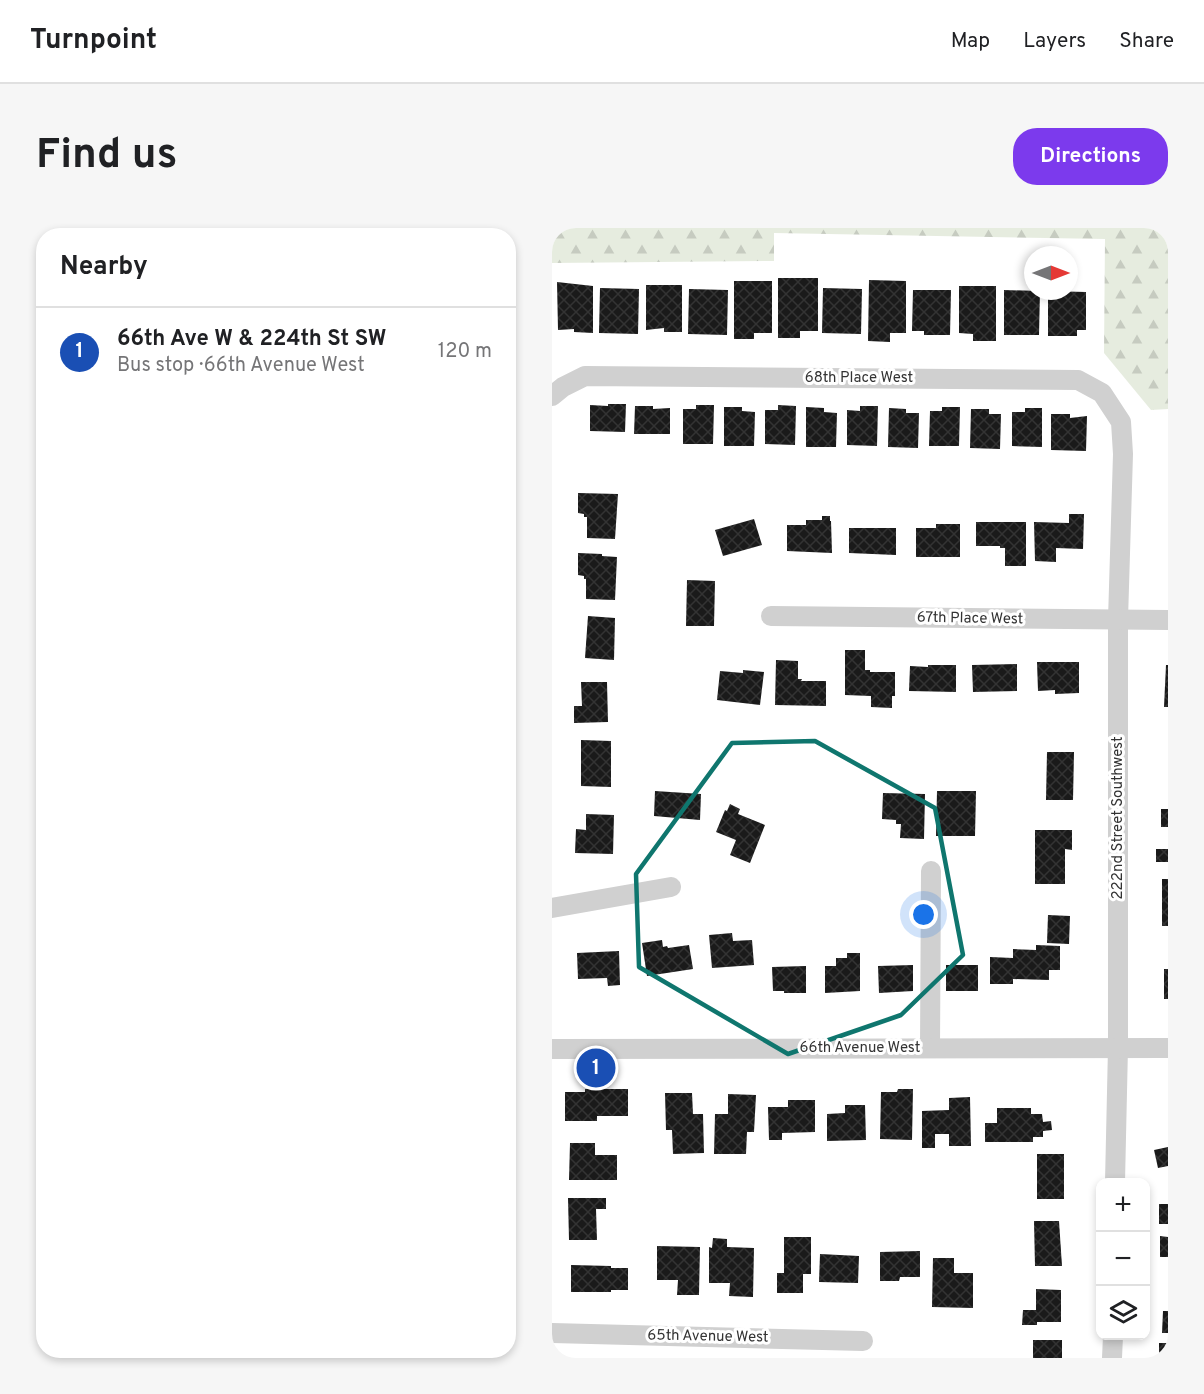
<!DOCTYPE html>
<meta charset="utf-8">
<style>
body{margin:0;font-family:Overpass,sans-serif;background:#f6f6f6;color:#202124}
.controls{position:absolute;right:18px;bottom:18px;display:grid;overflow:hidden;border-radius:12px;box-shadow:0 3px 9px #0003}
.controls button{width:54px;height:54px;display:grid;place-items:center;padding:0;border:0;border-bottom:2px solid #e0e0e0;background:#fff;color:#202124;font:30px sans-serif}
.compass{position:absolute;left:472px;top:18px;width:54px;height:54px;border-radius:50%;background:#fff;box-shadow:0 3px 9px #0003;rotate:90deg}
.you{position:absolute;left:372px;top:687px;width:21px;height:21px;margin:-15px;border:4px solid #fff;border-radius:50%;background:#1a73e8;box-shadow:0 0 0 9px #1a73e833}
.badge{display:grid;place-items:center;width:39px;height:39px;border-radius:50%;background:#7c3aed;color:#fff;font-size:20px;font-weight:700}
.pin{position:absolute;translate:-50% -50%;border:3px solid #fff;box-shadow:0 2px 6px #0006}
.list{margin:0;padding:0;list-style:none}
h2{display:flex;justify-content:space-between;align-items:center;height:78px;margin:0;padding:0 24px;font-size:26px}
h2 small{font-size:20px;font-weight:400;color:#757577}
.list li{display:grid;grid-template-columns:39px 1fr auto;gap:18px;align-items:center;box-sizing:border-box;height:90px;padding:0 24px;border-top:2px solid #e0e0e0}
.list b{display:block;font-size:22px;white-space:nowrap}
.list p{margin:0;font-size:20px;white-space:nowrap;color:#757577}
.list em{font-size:20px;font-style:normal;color:#757577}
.icon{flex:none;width:33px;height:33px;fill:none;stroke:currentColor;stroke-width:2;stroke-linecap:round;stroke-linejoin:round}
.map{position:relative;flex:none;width:616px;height:1130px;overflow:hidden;border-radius:24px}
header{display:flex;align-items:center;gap:36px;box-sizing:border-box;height:84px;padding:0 30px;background:#fff;border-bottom:2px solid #e0e0e0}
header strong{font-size:28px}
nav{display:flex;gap:33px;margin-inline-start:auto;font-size:21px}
.intro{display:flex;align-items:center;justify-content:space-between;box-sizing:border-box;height:144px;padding:0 36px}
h1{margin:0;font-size:42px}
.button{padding:15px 27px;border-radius:24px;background:#7c3aed;color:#fff;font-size:21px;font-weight:700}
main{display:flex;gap:36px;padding:0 36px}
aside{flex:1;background:#fff;border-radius:24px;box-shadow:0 3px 9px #0003}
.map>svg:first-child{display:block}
.forest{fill:url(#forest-firs)}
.building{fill:url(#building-cross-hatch)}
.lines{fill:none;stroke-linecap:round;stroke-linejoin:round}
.minor{stroke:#d0d0d0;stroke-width:20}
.marked{fill:none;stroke:#0f766e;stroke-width:4.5;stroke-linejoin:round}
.labels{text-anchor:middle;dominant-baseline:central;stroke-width:6;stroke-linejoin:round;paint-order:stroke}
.street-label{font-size:15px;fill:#333;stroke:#fff}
</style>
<header>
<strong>Turnpoint</strong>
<nav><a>Map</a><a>Layers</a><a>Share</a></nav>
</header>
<div class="intro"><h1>Find us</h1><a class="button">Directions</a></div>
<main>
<aside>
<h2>Nearby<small></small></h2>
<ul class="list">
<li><span class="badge" style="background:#1a4fb4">1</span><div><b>66th Ave W &amp; 224th St SW</b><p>Bus stop · 66th Avenue West</p></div><em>120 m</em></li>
</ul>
</aside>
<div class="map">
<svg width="616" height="1130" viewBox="0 0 616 1130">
<defs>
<pattern id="forest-firs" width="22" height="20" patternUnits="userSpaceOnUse" patternTransform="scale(1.5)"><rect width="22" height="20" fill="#e6ecdf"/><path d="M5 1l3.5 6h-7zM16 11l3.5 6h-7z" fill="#c6cbc0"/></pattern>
<pattern id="building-cross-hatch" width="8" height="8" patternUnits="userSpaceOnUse" patternTransform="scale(1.5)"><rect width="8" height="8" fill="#1a1a1a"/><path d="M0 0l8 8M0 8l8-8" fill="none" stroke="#333"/></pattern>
</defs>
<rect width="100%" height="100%" fill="#fff"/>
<polygon class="forest" points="0,0 616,0 616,181 599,182 552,125 553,11 222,5 222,33 0,35"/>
<g class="building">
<polygon points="226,50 266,50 266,103 248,103 248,110 226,110"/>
<polygon points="317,52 354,53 354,105 338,105 338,114 316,113"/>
<polygon points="182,53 220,53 220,105 202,105 202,111 182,111"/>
<polygon points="5,54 41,58 41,105 22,104 22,101 6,102"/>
<polygon points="94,57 130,57 130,104 112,104 112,100 94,102"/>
<polygon points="407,58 444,58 444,113 421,113 421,106 407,105"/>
<polygon points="48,60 87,61 86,106 47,105"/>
<polygon points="271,60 310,61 309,106 270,105"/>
<polygon points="137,61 176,62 175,107 136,106"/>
<polygon points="361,62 399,62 398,107 372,107 372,103 360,103"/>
<polygon points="452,62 488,63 487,107 452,107"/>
<polygon points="496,63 534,64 534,102 525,102 525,108 496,108"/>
<polygon points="56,176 74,176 73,204 38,203 38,177 56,178"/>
<polygon points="144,177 162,177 161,216 131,216 131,181 144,181"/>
<polygon points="226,177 244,178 243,217 213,216 213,182 226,182"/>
<polygon points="83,178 101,178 101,181 118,180 118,206 82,206"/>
<polygon points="308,178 326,178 325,218 295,217 295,182 308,183"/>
<polygon points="172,179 190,179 190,183 203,184 202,218 172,218"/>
<polygon points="254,179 272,180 272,184 285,185 284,219 254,219"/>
<polygon points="390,179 408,179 407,218 377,218 378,183 390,183"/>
<polygon points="337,180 354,181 354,185 367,185 366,220 336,219"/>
<polygon points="473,180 490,180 490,219 460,218 460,184 473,184"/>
<polygon points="419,181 437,181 437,186 449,186 448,221 418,220"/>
<polygon points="499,186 518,186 518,190 535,188 534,223 499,222"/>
<polygon points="26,265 66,266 63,311 35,310 35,289 32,289 32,286 26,285"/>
<polygon points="517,286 532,286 531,321 504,320 504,334 483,333 482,294 517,295"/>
<polygon points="270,288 278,288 278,293 279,293 280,325 235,323 235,297 254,297 254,292 270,292"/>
<polygon points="202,291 210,317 171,328 163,302"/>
<polygon points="424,294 474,294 474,338 453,338 453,320 448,320 448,318 424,318"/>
<polygon points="384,296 408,296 408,329 364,329 364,300 384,300"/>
<polygon points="297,300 344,300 344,327 297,325"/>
<polygon points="26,325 50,326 50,328 65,329 63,372 34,371 34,351 32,351 32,348 26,347"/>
<polygon points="135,352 163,353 162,398 134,398"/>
<polygon points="36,388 63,390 62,432 33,430"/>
<polygon points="293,422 313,422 313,442 318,442 318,444 343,444 343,468 340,468 340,480 319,479 319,468 293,467"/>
<polygon points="224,432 246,433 246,451 250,451 249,453 274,453 274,478 223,477"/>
<polygon points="485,434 527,434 527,465 503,466 503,462 486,463"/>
<polygon points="465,436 465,463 421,464 420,437"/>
<polygon points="376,437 404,437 404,464 357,463 358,438 376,439"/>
<polygon points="614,437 616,437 616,479 612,479"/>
<polygon points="191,442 212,444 208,477 165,472 168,443 191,445"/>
<polygon points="29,454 55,454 56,494 22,495 22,478 30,478"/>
<polygon points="29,512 59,513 59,559 29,558"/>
<polygon points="495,524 522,524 521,572 494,572"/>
<polygon points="103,563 149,566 148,592 102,588"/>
<polygon points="385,563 424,563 423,608 384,608"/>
<polygon points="331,565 373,566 372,611 348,610 349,596 344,596 344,592 330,591"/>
<polygon points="178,576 188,581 186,586 213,597 198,635 178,627 184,612 164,604 173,582 175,583"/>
<rect x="609" y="581" width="7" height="18"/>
<polygon points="34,586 62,587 61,626 23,625 24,601 34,602"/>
<polygon points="483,602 520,602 520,622 513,621 513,656 483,656"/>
<rect x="604" y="621" width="12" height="13"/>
<rect x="610" y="651" width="6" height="47"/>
<polygon points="496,687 518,688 517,716 495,715"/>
<polygon points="180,705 181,713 200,712 202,737 160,740 157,707"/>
<polygon points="110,712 111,719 115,718 116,720 137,717 141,741 95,748 90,715"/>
<polygon points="484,717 508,718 508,742 497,742 497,752 461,751 461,756 438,756 438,729 461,730 461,721 484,722"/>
<polygon points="67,723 68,757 56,758 55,750 26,751 25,725"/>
<polygon points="295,725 308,725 308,763 273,765 273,738 284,738 284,730 295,730"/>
<polygon points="361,737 361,763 327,765 326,738"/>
<rect x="394" y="737" width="32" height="26"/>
<polygon points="254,738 254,765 232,765 232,763 221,763 220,739"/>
<rect x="612" y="741" width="4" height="30"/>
<polygon points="33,861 76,861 76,888 45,888 45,893 13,893 13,864 33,864"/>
<polygon points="346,861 361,861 360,912 328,911 329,864 345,864"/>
<polygon points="113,865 140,865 141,886 151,886 152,925 121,926 120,902 114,902"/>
<polygon points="176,866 204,867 202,904 195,904 194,926 162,926 163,886 176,886"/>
<polygon points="418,869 419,918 397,918 397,906 383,906 383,920 370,920 370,883 397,882 397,870"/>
<polygon points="236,872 263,872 263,904 230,905 230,912 217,912 216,879 236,879"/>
<polygon points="293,877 313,877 314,912 275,913 275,886 293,885"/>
<polygon points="445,880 479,880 479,886 490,886 491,894 499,893 500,902 491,903 491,909 481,909 481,914 433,914 433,895 445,895"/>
<polygon points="18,915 43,915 43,927 65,927 65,952 17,952"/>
<polygon points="616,919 616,938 606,940 602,922"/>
<rect x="485" y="926" width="27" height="45"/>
<polygon points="16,970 54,970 54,981 44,981 45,1012 17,1012"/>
<rect x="607" y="976" width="9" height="20"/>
<polygon points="482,993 507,993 510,1038 483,1038"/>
<polygon points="608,1008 616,1009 616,1029 608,1029"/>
<polygon points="232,1009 259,1009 259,1046 251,1046 251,1065 225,1065 225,1045 232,1045"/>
<polygon points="161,1010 175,1011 175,1019 202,1020 201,1069 177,1068 178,1055 157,1055 157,1019 160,1020"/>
<polygon points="105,1018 148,1019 147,1067 125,1067 126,1052 105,1052"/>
<polygon points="368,1023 368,1049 348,1049 347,1053 328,1053 328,1024"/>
<polygon points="268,1026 307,1028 306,1055 267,1054"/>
<polygon points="381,1030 402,1030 402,1045 421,1045 421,1080 380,1079"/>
<polygon points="19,1037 59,1038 59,1040 76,1040 76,1062 59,1062 59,1064 19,1064"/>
<polygon points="484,1061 509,1062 509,1094 485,1094 485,1097 470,1097 471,1082 484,1082"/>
<polygon points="611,1083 616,1083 616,1105 610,1105"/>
<rect x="481" y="1112" width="29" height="18"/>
<rect x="607" y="1115" width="9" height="15"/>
</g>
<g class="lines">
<g class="minor">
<polyline points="0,168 11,159 33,148 526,152 550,165 569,194 571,226 566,392 566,819 563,954"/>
<polyline points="219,388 616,392"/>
<polyline points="0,680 119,659"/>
<polyline points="378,820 379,643"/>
<polyline points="0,821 616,820"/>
<polyline points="0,1105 311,1113"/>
<polyline points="560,1130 561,1108"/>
</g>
</g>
<path class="marked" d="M 263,513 L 383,580 L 411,727 L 349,787 L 236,826 L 87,739 L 84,646 L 180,515 Z"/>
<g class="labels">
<g class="street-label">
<text x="307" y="150">68th Place West</text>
<text transform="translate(418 391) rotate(1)">67th Place West</text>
<text transform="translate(566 590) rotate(-90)">222nd Street Southwest</text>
<text x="308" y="820">66th Avenue West</text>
<text transform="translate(156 1109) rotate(1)">65th Avenue West</text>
</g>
</g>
</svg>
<div class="controls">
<button>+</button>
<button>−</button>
<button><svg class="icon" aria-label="layers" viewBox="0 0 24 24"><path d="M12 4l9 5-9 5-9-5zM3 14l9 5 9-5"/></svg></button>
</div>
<svg class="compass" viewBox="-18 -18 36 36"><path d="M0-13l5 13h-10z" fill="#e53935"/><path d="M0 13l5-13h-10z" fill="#757577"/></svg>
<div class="you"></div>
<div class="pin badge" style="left:44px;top:840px;background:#1a4fb4">1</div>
</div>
</main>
